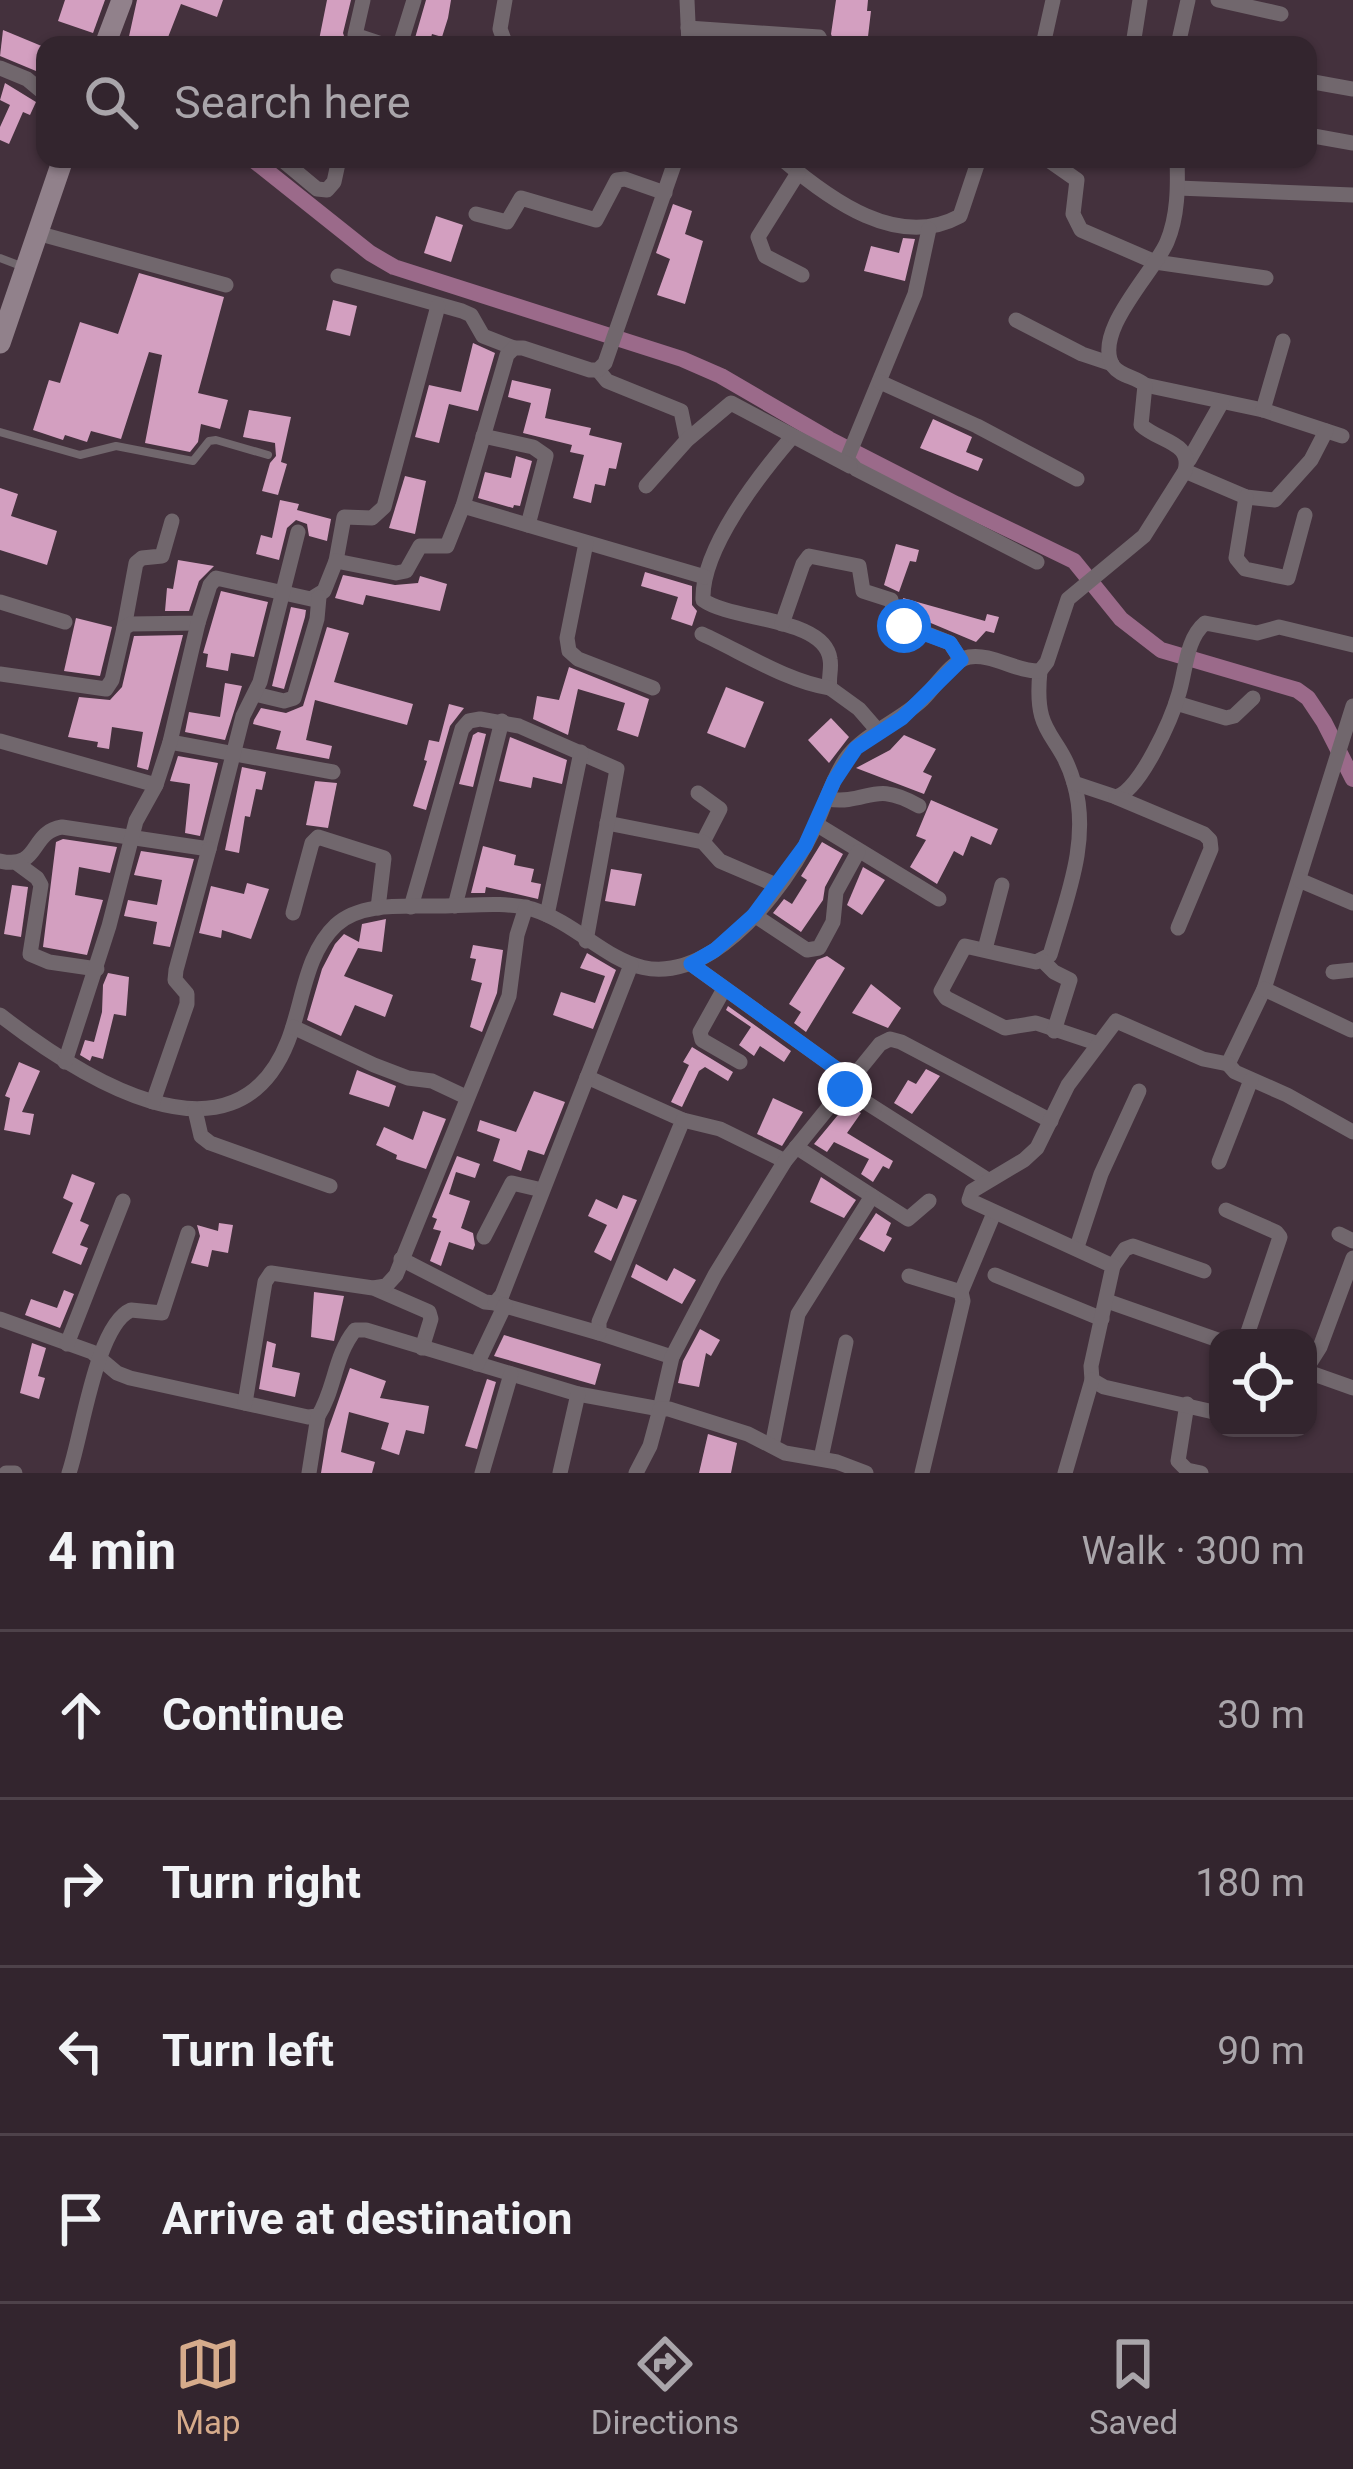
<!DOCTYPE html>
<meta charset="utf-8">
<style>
body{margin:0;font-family:Roboto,sans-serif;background:#3e313a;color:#f1f3f6}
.controls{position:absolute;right:36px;bottom:36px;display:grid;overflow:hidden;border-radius:24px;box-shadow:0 3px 9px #0004}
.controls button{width:108px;height:108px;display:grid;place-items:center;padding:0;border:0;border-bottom:3px solid #4e424a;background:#33252e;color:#f1f3f6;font:60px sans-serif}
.stop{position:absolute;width:36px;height:36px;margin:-27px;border:9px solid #1a73e8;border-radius:50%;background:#fff}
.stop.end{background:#1a73e8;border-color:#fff;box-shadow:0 3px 12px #0008}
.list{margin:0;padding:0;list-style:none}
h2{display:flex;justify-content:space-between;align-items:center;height:156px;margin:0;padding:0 48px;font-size:51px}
h2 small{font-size:39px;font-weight:400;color:#a9a5aa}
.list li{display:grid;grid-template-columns:78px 1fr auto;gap:36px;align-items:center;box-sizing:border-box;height:168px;padding:0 48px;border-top:3px solid #4e424a}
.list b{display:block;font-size:45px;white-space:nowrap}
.list em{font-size:39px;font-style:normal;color:#a9a5aa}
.icon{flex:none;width:66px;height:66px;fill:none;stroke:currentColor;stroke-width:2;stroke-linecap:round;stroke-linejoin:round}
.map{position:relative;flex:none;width:1353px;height:1473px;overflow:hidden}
.search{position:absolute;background:#33252e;box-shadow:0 3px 9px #0004;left:36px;right:36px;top:36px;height:132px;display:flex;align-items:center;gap:30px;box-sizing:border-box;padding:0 42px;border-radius:24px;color:#a9a5aa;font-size:45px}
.sheet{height:828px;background:#33252e}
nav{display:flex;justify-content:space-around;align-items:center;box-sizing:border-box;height:168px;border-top:3px solid #4e424a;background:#33252e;font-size:33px;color:#a9a5aa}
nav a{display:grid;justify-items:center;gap:6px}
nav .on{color:#d6ab8b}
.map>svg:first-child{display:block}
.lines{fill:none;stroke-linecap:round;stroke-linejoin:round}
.canal{stroke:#9b6a8a;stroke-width:16}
.building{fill:#d39fc0}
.lane{stroke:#71676d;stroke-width:8}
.street{stroke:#71676d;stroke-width:15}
.secondary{stroke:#91818b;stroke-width:21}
.route{stroke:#1a73e8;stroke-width:15}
</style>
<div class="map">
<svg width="1353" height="1473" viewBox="0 0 1353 1473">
<rect width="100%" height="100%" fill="#44313d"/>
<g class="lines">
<polyline class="canal" points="252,159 370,253 394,267 682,359 721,376 829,439 956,504 1074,561 1121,619 1161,650 1297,690 1308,698 1324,722 1353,779"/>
</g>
<g class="building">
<polygon points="65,0 105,0 93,33 58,21"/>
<polygon points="137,0 223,0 217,17 181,4 165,45 128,41"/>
<polygon points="327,0 351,0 343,33 347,45 318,45"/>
<polygon points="426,0 451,0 448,18 442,37 432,34 429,45 413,45"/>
<polygon points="836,0 868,0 867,11 871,11 867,45 835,45 831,34"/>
<polygon points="3,30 44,47 36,71 0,56"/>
<polygon points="5,83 36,102 30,115 23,112 9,144 0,140 0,127 10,105 0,100"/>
<polygon points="673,204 692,211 685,234 703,241 685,304 657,295 670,259 656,253"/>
<polygon points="436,216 463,225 451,262 424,253"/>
<polygon points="903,238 915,239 905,281 864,271 871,246 899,253"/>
<polygon points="139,273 224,297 198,393 228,400 220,429 201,424 198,442 190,452 145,443 162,355 149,352 121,439 91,431 87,442 65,435 63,440 33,430 49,380 60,383 80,322 118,334"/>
<polygon points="333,300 357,306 350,336 326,330"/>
<polygon points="473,343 495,353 478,411 449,404 439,443 415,437 429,385 461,392"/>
<polygon points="512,380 551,389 545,418 591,428 589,435 622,443 616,469 609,468 605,486 595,484 591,503 573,498 584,455 570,452 572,445 523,433 531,403 508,397"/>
<polygon points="249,410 291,417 281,462 287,464 278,495 262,491 270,463 276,456 275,443 243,437"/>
<polygon points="933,419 972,437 966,452 983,459 978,471 920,448"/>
<polygon points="516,456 532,461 520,506 514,505 513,508 478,498 485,472 511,478"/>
<polygon points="405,476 426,481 415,534 389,528"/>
<polygon points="0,488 18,494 11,516 57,531 47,565 0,550"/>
<polygon points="280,500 299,504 297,510 331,519 327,541 309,536 307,524 296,520 287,528 279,560 256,554 261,535 272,538"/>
<polygon points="896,544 919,550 916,562 910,561 899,592 884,585"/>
<polygon points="178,560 214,566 199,581 189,611 165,611 167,588 173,589"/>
<polygon points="645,572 692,586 692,605 697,611 692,626 671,619 678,597 641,586"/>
<polygon points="343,575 395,585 418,583 420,576 447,584 440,611 366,595 363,605 335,598"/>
<polygon points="221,591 268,602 254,657 231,653 228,671 206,667 208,654 203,653"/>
<polygon points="903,598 985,621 987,614 999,617 994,633 986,631 976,642 907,613"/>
<polygon points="291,607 306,610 305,617 284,689 272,686"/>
<polygon points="76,618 112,627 100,676 64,671"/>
<polygon points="327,627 349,633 334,682 413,704 407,725 315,700 306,740 332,746 329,759 276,749 281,731 253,724 254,720 261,708 286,713 303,706"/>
<polygon points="183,635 148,770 137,767 143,732 112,727 109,749 97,747 98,742 68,737 79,697 110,700 122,687 134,636"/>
<polygon points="569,667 649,699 638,737 617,730 625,703 578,689 568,735 533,719 537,696 559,700"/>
<polygon points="225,683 242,686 225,740 185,732 189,712 220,717"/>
<polygon points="726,687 764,702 745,748 707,733"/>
<polygon points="449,704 464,708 450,726 426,810 413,806 427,761 424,760 429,740 439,742"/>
<polygon points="831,718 849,737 829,763 808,740"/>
<polygon points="478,732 486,734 473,787 459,784 473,735"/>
<polygon points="904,735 936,749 923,772 932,776 924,794 856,768 890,750"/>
<polygon points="510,737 567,760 562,784 533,777 531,788 499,781"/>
<polygon points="178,756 218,763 200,836 185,833 190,784 170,781"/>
<polygon points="242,767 266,772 262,790 256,789 250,817 245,816 239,853 225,850"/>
<polygon points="315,781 337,783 328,828 306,825"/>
<polygon points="931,800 998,829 991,845 971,836 963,856 954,851 937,884 910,867 926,840 916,836"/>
<polygon points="63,839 117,847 110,873 79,867 75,895 103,900 87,955 43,947 56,842"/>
<polygon points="822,842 843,854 825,887 823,900 801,932 773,913 784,899 792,904 807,880 801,876"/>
<polygon points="483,846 516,855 514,865 534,869 531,882 541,884 538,899 486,887 485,893 471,893"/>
<polygon points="141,851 194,859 170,947 153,944 157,922 124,916 128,900 157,905 162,880 134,875"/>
<polygon points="863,867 885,880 862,915 847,905"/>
<polygon points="611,869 642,874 635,906 605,901"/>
<polygon points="247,883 269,889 251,939 222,930 221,938 199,933 211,886 244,894"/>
<polygon points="12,885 28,887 21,937 4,934"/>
<polygon points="386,919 382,952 358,948 344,976 393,995 385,1017 355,1005 341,1036 307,1020 322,969 335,944 344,934 359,942 362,924"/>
<polygon points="473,945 503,950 497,993 482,1032 470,1027 482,983 471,980 476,959 470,958"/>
<polygon points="587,953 616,970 593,1029 553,1015 561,992 595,1003 605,976 580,968"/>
<polygon points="827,956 845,968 806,1032 794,1023 801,1012 789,1004 817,960"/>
<polygon points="108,973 129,977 126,1016 114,1014 103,1059 92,1056 90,1061 80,1055 85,1040 94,1042 102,1012 103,985"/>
<polygon points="871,984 901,1008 888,1028 852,1013"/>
<polygon points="728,1006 791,1051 784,1062 760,1046 754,1056 739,1045 751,1027 726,1010"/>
<polygon points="692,1047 733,1072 728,1081 705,1067 699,1071 682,1107 671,1102 689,1065 683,1062"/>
<polygon points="19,1062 40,1071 22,1112 34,1114 30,1135 4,1130 10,1098 5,1096"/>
<polygon points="926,1069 940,1076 912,1114 894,1103 908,1080 916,1084"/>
<polygon points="357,1070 396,1086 389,1107 349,1094"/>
<polygon points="534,1091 565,1102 544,1155 528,1150 521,1171 493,1161 500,1139 477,1131 480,1120 516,1132"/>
<polygon points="773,1098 803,1112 782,1146 757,1134"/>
<polygon points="847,1104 861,1113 847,1133 893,1161 889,1169 883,1166 873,1182 861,1174 869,1159 834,1142 827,1152 814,1144"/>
<polygon points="423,1111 446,1119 426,1169 396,1159 397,1155 376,1145 384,1127 413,1140"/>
<polygon points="457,1156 480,1164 475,1178 456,1172 449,1194 470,1201 461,1228 473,1233 475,1245 473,1250 449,1242 441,1266 430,1261 441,1231 433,1229 437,1219 432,1217"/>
<polygon points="72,1174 95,1183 80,1221 89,1225 80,1245 88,1248 81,1265 52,1253 73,1203 63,1198"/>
<polygon points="821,1177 856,1200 844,1218 810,1202"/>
<polygon points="623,1195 637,1200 611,1261 594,1252 607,1225 588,1216 596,1199 617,1209"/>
<polygon points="876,1213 891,1223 886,1235 892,1238 884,1252 859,1239"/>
<polygon points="219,1223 233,1225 228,1253 212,1250 208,1267 191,1263 200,1236 197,1225 218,1231"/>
<polygon points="636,1264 667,1281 674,1268 696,1280 682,1304 631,1277"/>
<polygon points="64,1290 74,1294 60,1328 25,1315 31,1299 57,1308"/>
<polygon points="314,1292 344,1296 334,1341 311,1337"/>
<polygon points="700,1329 720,1340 711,1356 706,1353 699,1387 678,1383 683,1361"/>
<polygon points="504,1335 601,1364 595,1385 494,1356"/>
<polygon points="267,1341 276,1344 272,1367 300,1373 295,1397 259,1389"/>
<polygon points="32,1343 46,1348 38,1376 45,1378 39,1399 20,1393"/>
<polygon points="350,1368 386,1381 380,1398 429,1406 424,1434 406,1430 399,1455 381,1449 389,1423 349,1412 341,1452 375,1462 372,1473 321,1473 328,1430"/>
<polygon points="487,1379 496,1382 477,1449 465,1446"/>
<polygon points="708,1434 737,1443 731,1473 699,1473"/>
</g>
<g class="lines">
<g class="lane">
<polyline points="0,258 21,266"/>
<polyline points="0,432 80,455 116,446 193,461 209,441 216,440 268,455"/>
</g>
<g class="street">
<polyline points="363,0 355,35 385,45"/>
<polyline points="505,0 500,29 506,45"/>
<polyline points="687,0 689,45"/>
<polyline points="1218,0 1281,14"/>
<polyline points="688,28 819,37 823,45"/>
<polyline points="400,45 414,0"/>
<polyline points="1043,45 1053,0"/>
<polyline points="1133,45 1140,0"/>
<polyline points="1178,45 1188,0"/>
<polyline points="0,68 27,79 45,94"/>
<polyline points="1308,81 1353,89"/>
<polyline points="1308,135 1353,143"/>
<polyline points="281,159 317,189 327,190 334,182 339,159"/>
<path d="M 782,159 C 830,200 898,250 960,216 L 979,159"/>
<polyline points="1015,159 1031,159"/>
<polyline points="1047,159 1077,180 1073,214 1081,230 1155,262 1266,278"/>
<polyline points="798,173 758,237 765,256 802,275"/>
<polyline points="1178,188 1353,195"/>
<polyline points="476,214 507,222 521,198 596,220 617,180 625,179 665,193"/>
<polyline points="929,229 915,294 847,459 856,469 1037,562"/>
<polyline points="37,233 226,285"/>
<polyline points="338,276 462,311 471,315 483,336 514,348"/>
<polyline points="1016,320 1082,354 1112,364"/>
<polyline points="598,370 607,381 681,411 687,440"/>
<polyline points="880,382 977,426 1077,479"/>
<polyline points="1145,385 1263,410 1342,436"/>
<polyline points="1263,410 1283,341"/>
<polyline points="483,436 533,447 546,456 528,525"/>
<path d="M 792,437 C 760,474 701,549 703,600 C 732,621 824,617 830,659 C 832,669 828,678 830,688 L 859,709 L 879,732"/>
<polyline points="1189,460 1222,402"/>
<polyline points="1185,471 1246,497 1275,500 1311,460 1326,431"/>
<polyline points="646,486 687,440 731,403 850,466"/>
<polyline points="1246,497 1236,558 1245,569 1288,578 1305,515"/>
<polyline points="463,506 705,577"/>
<polyline points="586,543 567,638 569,651 578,659 653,688"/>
<polyline points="336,561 344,517 372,518 384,507 438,306"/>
<polyline points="0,602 65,622"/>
<polyline points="782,624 803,564 809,556 859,566 863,591 891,600 897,622 950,643 961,660"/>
<polyline points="124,628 136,563 142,558 162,556 172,521"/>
<path d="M 702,634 C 742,652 788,682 830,688"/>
<path d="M 1040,671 C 1033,739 1059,730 1074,783 C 1091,841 1066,899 1050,955 L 1036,962 L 965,946 L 941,991 L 946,998 L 1005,1028 L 1036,1023 L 1096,1043"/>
<polyline points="0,674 106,689 112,680 124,628 131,624 198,623 210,585 216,578 311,599 324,591 336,561 396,573 406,571 420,546 447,546 463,506 507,355 514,348 523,348 590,370 598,370 605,363 676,159"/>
<polyline points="255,694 284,701 294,698 317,619 319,597"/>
<polyline points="1176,703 1226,718 1234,716 1253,698"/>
<polyline points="1353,706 1264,989 1228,1064 1235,1072 1287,1095 1353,1132"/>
<polyline points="0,741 156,785"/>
<polyline points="170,742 333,772"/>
<path d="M 1074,783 L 1116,797 C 1140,791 1172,718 1179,693 C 1186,670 1186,639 1205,623 L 1257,633 L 1279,627 L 1353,645"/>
<polyline points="698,793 720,809 703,842"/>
<polyline points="1116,797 1204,834 1210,840 1211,849 1178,928"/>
<path d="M 827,799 C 870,805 872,779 919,806"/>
<polyline points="607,823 703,842 720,861 776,885"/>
<polyline points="816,824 939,899"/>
<path d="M 0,861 C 41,870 29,832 62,827 L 209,849 L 243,716 L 260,682 L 298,532"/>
<polyline points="18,864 37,878 41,885 30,954 49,962 97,969"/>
<polyline points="1299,880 1353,903"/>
<polyline points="455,906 502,721"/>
<polyline points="411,907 462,729 469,721 480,719 519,726 617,769 586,941"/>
<polyline points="293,913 312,843 318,837 384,858 378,908"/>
<polyline points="547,915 581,752"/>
<polyline points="754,915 807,950 819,948 833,922 836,892 858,852"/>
<polyline points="985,949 1002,885"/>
<polyline points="1043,961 1054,972 1070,980 1054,1031"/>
<polyline points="691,964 852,1080"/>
<polyline points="1333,972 1353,970"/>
<polyline points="724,989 700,1032 702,1040 740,1062"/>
<polyline points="1264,989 1351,1030"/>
<path d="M 0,1015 C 75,1073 234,1179 288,1041 C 303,1003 305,954 336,925 C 362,901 409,907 441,906 C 470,906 504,901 532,909 C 598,930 631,1002 712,952 C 755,925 794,871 815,827 C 825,805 832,780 845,760 C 863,734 900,721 923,699 C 935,687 952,660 969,657 C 992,653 1016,672 1040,671 L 1047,662 L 1068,599 L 1144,536 L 1185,471 C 1193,442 1159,442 1141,425 L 1145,385 C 1136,377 1120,376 1113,366 C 1092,332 1155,271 1167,242 C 1178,216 1178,186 1177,159"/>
<polyline points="293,1027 374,1065 408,1078 432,1081 466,1097"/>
<polyline points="65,1062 109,926 136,821 156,785 170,742 198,623"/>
<polyline points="587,1077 683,1120 599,1322 599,1333 672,1357"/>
<polyline points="845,1089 988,1180"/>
<polyline points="153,1102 187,1004 187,994 175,980 176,970 209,849"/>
<polyline points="195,1110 201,1136 210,1143 330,1186"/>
<polyline points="683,1120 720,1129 785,1161"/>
<polyline points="796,1147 908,1219 929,1201"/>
<polyline points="1219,1162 1251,1080"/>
<polyline points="1226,1210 1276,1232 1280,1237 1246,1338"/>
<polyline points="1339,1234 1353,1241"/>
<polyline points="484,1237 512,1183 542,1190"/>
<polyline points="1077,1247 1101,1174 1139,1091"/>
<polyline points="401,1259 485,1302 495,1303 502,1295 631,965"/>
<polyline points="1113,1266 1125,1249 1133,1246 1204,1271"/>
<polyline points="995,1275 1102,1319"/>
<polyline points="909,1276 961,1292 963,1301 922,1473"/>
<polyline points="376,1289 429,1312 431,1319 422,1348"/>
<polyline points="961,1292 994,1213"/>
<polyline points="1107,1301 1218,1340"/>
<polyline points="495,1303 599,1333"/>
<path d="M 0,1319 L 92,1352 L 117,1373 L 130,1378 L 308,1417 L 318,1416 C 335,1390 334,1356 355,1330 L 366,1330 L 578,1394 L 660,1409 L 672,1357 L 715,1275 L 785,1161 L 880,1044 L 890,1039 L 901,1042 L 1051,1121"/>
<polyline points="67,1344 123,1201"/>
<polyline points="477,1364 505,1305"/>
<polyline points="1308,1366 1320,1347 1353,1258"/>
<polyline points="1308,1372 1353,1388"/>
<polyline points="245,1403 265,1282 271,1273 373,1288 386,1286 396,1275 509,996 517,935 526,907"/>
<polyline points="1187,1404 1178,1461 1187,1470 1201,1473"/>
<polyline points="1218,1413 1104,1387 1092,1380 1091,1366 1113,1266 969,1200 972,1191 1024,1160 1037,1148 1068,1085 1116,1021 1203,1059 1228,1064"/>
<polyline points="772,1446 798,1314 872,1196"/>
<polyline points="821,1458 846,1342"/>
<polyline points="6,1473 15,1473"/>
<path d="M 69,1473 C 82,1436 96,1325 131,1310 L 162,1313 L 188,1233"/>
<polyline points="309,1473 318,1416"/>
<polyline points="482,1473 511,1374"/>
<polyline points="560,1473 578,1394"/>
<polyline points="636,1473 650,1446 660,1409 669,1409 748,1434 785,1453 837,1462 866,1473"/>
<polyline points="1065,1473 1092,1380"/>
</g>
<g class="secondary">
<polyline points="105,45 122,0"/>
<polyline points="0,343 63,159"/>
</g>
</g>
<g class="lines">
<polyline class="route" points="845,1089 852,1080 691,964 715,950 754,915 805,846 834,781 856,748 902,718 961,660 950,643 904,626"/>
</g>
</svg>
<div class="controls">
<button><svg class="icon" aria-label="locate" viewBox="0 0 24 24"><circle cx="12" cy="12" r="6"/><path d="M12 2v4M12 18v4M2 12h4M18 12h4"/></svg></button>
</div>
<div class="stop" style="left:904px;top:626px"></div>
<div class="stop end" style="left:845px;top:1089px"></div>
<div class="search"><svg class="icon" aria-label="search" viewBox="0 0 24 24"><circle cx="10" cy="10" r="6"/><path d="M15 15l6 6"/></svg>Search here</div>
</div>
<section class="sheet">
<h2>4 min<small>Walk · 300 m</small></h2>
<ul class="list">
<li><svg class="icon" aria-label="ahead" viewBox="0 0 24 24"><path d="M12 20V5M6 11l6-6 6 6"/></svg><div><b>Continue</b></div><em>30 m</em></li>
<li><svg class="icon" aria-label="right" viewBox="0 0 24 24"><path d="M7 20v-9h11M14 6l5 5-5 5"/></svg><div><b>Turn right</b></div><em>180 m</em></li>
<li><svg class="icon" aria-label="left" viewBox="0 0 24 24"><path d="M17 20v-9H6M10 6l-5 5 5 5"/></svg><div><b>Turn left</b></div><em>90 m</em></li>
<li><svg class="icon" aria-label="arrive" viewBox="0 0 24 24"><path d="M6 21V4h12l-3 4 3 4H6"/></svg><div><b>Arrive at destination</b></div></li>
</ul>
</section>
<nav>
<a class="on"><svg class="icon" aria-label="map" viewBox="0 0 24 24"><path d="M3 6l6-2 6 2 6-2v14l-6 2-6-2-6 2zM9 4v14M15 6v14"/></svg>Map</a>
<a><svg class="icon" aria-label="directions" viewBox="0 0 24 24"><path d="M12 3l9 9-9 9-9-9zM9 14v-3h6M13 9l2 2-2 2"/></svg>Directions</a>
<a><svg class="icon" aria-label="saved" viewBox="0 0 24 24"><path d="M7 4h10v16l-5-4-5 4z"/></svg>Saved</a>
</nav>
